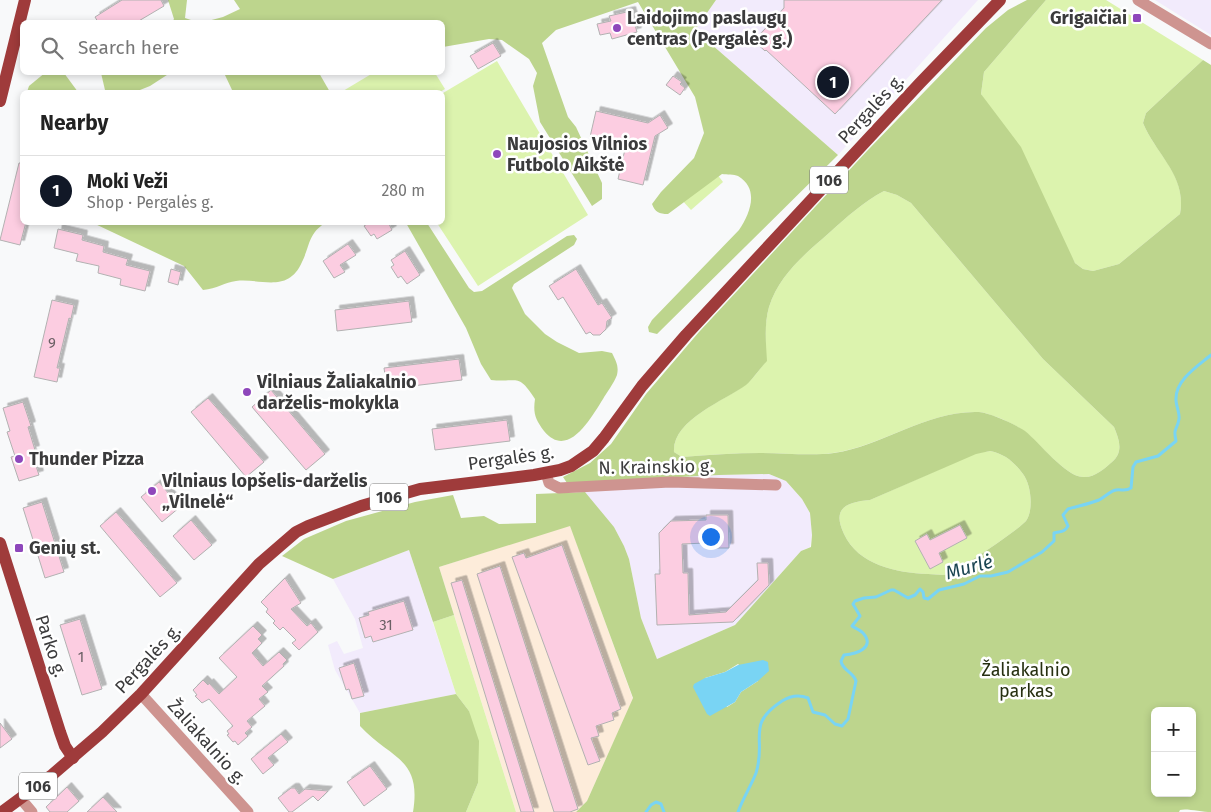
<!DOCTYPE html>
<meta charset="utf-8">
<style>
body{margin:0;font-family:"Fira Sans",sans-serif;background:#f2f2f2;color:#222}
.controls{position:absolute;right:15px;bottom:15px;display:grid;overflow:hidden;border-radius:8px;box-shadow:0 2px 8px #0003}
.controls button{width:45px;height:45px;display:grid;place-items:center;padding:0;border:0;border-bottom:1px solid #e0e0e0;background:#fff;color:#222;font:25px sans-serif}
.you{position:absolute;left:710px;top:536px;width:18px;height:18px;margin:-12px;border:4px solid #fff;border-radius:50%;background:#1a73e8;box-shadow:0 0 0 8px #1a73e833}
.badge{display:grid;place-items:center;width:32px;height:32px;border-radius:50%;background:#111827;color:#fff;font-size:16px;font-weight:700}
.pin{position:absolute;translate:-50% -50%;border:2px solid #fff;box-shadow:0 1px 5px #0006}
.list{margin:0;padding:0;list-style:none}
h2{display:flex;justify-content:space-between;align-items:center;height:65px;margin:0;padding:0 20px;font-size:21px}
h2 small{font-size:16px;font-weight:400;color:#767676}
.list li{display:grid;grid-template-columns:32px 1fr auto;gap:15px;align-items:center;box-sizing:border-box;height:70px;padding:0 20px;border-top:1px solid #e0e0e0}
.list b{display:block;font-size:19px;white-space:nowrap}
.list p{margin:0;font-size:16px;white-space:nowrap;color:#767676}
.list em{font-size:16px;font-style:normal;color:#767676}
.icon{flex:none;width:28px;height:28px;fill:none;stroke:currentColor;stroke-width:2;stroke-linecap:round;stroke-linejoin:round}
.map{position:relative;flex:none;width:1211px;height:812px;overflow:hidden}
.search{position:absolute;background:#fff;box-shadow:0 2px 8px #0003;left:20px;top:20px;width:425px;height:55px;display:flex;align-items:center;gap:12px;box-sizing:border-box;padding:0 18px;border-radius:8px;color:#767676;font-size:19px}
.panel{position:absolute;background:#fff;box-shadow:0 2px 8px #0003;left:20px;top:90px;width:425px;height:135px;border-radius:8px}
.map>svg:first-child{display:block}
.commercial{fill:#f2ebfc}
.industrial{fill:#fdecda}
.green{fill:#dcf3ae}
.forest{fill:#bdd58d;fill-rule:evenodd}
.water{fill:#79d4f4}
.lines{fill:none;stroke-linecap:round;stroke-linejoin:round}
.stream{stroke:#79d4f4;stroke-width:3}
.building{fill:#fccde1;stroke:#b2b1b1;filter:url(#shadow)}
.minor{stroke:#ce9490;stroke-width:11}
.major{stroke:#9f3b3b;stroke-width:12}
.poi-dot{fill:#8e47bb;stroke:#fff;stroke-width:2}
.labels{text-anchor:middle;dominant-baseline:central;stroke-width:5;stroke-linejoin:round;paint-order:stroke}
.number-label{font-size:15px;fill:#6b6065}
.shield{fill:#fff;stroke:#767676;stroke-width:1}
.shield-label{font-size:16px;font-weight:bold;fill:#3b3b3c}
.poi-label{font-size:18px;font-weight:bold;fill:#3b3b3c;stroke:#fff;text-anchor:start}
.street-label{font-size:18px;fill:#3b3b3c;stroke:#fff}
.park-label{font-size:18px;fill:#273011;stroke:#fff}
.water-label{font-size:19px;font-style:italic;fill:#1a4451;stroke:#fff}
</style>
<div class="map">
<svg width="1211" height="812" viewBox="0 0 1211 812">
<defs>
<filter id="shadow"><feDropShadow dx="4.5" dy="-4.5" stdDeviation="0" flood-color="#0004"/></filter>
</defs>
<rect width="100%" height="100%" fill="#f8f9fa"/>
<g class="commercial">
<polygon points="716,0 978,0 838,155 695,30"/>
<polygon points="1155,0 1211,0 1211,35"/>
<polygon points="769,474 786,481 802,499 810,513 812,535 810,547 801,551 735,625 657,659 641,618 629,559 624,546 614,527 567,483 719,475"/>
<polygon points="409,550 456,694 360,713 335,670 328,645 337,641 344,654 363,648 355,619 333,579"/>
</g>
<polygon class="industrial" points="570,525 633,699 587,801 576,812 516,812 439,567"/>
<g class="green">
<path d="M 1046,0 L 1106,0 L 1203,60 L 1146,113 L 1143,123 C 1157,156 1187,175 1180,214 L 1119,264 L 1093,271 L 1083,269 L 1075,263 L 981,94 L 984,72 Z"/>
<polygon points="497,61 588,215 478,286 437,223 442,222 443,93"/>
<polygon points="373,73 435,73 445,89 440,92 344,92 343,91"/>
<polygon points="704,157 723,182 691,210 670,187"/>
<path d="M 884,191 L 897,195 L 911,203 L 1043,359 L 1114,427 C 1119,439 1124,452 1112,462 C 1104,469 1094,478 1083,477 C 1066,477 1039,442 1024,431 C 1015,424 990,413 979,412 C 927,410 883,446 833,453 C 811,456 784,453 761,453 C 735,453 708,455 682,457 L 674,452 C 672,420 724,401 745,385 C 753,379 760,369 766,361 C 766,344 764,324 769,307 C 779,275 805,254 829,233 C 847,217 863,202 884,191 Z"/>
<path d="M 990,451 C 1005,454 1014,462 1023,474 C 1031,484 1034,510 1026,521 C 1017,531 956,572 944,575 C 939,575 933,574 928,574 C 897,573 858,565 844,534 C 831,507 848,502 870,500 L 976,453 Z"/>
<polygon points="454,615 516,812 466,812 478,783 469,711 456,694 433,622"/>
</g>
<g class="forest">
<polygon points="168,0 187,0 185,18 197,22 172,22 174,19"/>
<path d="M 234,0 L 716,0 L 695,30 L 838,155 L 657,334 L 649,332 L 648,327 L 652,320 L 739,230 C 750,214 760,189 738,176 C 734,174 727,175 722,174 L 668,214 C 659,214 655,212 652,204 L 661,192 L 694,158 L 704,133 L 695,97 L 638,2 L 556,30 L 542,43 L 568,117 L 576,127 L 602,183 L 602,199 L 592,206 L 540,122 L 533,86 L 537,73 L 529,59 L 502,40 L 489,39 L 443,47 L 442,22 L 204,22 L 223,17 L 240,9 Z"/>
<path d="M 1027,0 L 1046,0 L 984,72 L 981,94 L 1021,147 L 1075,263 L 1083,269 L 1093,271 L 1119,264 L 1180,214 C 1187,176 1157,156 1143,123 L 1146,113 L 1203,60 L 1211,65 L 1211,812 C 1202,812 1186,808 1180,810 L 1179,812 L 576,812 L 587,801 L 633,698 L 570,526 L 439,567 L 454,615 L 433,622 L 409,550 L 333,579 L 282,556 L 304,539 L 346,521 L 415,502 L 453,495 L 461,518 L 484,516 L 499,524 L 536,523 L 536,494 L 585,492 L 614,527 L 624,546 L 629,559 L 641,618 L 657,659 L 735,625 L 801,551 L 811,547 L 812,535 L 810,513 L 802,499 L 786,481 L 769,474 L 719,475 L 567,483 L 563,477 L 590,463 L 611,444 L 646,394 L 699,332 L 867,151 L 986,28 L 1008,10 ZM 884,191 L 897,195 L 911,203 L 1043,359 L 1114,427 C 1119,439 1124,452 1112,462 C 1104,469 1094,478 1083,477 C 1066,477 1039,442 1025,431 C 1015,424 990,413 979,412 C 927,410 883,446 834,453 C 812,456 784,453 761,453 C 735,453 708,455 682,457 L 674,452 C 672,420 724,401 746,385 C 753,379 760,368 767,361 C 766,344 764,324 769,307 C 779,275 805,254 829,233 C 847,217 863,202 884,191 ZM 990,451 C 1005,454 1014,462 1023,474 C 1031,484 1034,510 1026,521 C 1017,531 956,572 944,575 C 939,575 933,574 928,574 C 897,573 858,565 844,534 C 831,507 848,502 870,500 L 976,454 ZM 738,664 L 758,681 L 741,692 L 735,702 L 727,707 L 705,678 L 725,672 ZM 1155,711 L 1192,711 L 1192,793 L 1155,793 Z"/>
<polygon points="46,72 64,73 78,92 27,92 29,86"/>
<polygon points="101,73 101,72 170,73 150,86 140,90 105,90"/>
<polygon points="224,73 319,73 330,92 233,92"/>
<path d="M 93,223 L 325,223 C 308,234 310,246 302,262 C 288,294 261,278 236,281 C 225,282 217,289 203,290 L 184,266 Z"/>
<path d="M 406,223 L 427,223 L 469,288 L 474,292 L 482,291 L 567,236 L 574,235 L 577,239 L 574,245 L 514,284 L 512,288 L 525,314 L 545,334 L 557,342 L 579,353 L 602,351 L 612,353 C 616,361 619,366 617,375 C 614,383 607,392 603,399 C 591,418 568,460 544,431 C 535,419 533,413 535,399 C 518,372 517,383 491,380 L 481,364 L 466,328 Z"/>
<path d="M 456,694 L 469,711 L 479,741 L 478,783 L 466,812 L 413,812 C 422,757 390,759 360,726 L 360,713 Z"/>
</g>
<polygon class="water" points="763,660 768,662 769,671 758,681 741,692 735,702 710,716 707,714 693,687 694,684 705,678 725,672 738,665"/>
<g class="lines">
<g class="stream">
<polyline points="646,812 651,805 656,802 661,804 664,812"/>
<path d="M 738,812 C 743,798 751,786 756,773 C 767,739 745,725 782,701 C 790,696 798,694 808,698 L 813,712 L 825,715 L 835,724 L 842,726 L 848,719 L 856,681 C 853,672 842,670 841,661 L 844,655 C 856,654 876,648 863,633 C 860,630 855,628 852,626 L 860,616 L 853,604 L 855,601 L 864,598 L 876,597 L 891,590 L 894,590 L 908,598 L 915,595 L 920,589 L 923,592 L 924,598 L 928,599 L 939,590 L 964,584 L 980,576 L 991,576 L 1008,572 L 1042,552 L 1054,541 L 1054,533 C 1060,531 1064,533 1068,526 L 1063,515 L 1068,509 C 1078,506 1089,504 1099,500 C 1105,497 1110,491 1116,490 C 1122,489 1125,492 1131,488 L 1133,467 L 1136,462 L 1158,456 L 1176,441 C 1173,427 1177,431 1179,419 C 1180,413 1176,406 1176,400 C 1175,380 1198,366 1211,355"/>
</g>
</g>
<g class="building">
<polygon points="122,0 161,0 164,6 137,22 98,22 95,17"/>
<polygon points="784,0 942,0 835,114 766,50 765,51 754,41 784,8"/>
<polygon points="631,11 637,32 612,39 610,33 600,35 597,24 611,21 609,16"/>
<polygon points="493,43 501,56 478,69 470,56"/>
<polygon points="673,76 682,82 680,84 685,88 680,95 666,85"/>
<polygon points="596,111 648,123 660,115 668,128 655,136 643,185 618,179 626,145 590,137"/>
<polygon points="19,163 22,163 22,222 26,222 20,245 0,240"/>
<polygon points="370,222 388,222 392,230 377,239 374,234 371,236 364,226"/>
<polygon points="58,229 83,235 82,240 104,246 103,252 128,259 126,265 150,271 145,291 120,285 121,279 98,273 99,266 76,261 78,254 54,248"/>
<polygon points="348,244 356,255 340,265 345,272 334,278 323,261"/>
<polygon points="405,251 420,275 407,284 401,276 398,278 391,267 394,265 391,260"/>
<polygon points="171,269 181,272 178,285 168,282"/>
<polygon points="576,269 598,305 602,303 612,318 607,321 606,329 600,335 593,335 590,332 586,334 563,297 558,300 549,286"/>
<polygon points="52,300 74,305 71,319 69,318 57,368 60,368 57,382 34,377"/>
<polygon points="409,301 412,322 337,331 335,310"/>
<polygon points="459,359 462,380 387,389 384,368"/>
<polygon points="271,390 325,454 306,470 252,407"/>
<polygon points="208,398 264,462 246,477 191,412"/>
<polygon points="23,402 31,426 28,427 35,450 31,451 39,475 19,481 11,457 15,456 7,432 10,431 3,408"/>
<polygon points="507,420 510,441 435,450 432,429"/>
<polygon points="159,482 180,507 162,522 141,497"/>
<polygon points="42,502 64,572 45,578 23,508"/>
<polygon points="116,512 177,583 160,597 100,526"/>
<polygon points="706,515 728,515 729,548 707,548 706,543 682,544 683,573 688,573 689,615 726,612 758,580 757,563 768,563 769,585 733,622 657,625 655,574 660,574 659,533 671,521 706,520"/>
<polygon points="191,520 212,545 194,560 173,536"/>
<polygon points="960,525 967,538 939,553 943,562 930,569 915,541 927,534 930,540"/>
<polygon points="562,545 621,709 612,713 614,720 596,726 599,736 591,738 600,761 588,765 512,557 524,553 526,558"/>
<polygon points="500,566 578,809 570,812 554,812 477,574"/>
<polygon points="285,578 301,603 291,609 307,626 311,623 318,632 299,650 292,643 296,640 283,627 280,630 273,623 275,621 266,612 268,609 261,602"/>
<polygon points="462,580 534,812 521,812 451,583"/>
<polygon points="404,601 413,630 373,642 371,636 365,638 359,618 369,615 368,612"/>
<polygon points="80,619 102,689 82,695 60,625"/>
<polygon points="253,626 262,635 258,639 262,643 252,653 263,666 279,652 287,660 283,664 284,666 262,686 268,692 259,699 265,706 247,721 252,727 245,733 248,736 238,745 235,741 233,742 227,735 229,734 227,731 233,726 209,699 202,703 195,696 197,695 193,690 203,680 208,685 209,683 219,694 237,677 219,658"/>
<polygon points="354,663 364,696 352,699 349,689 346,690 339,668"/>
<polygon points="0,723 12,739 0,748"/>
<polygon points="281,734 288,742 268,758 274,765 263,774 251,759"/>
<polygon points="370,766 387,789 364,806 347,782"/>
<polygon points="67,787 79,801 67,812 50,812 46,807"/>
<polygon points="291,788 295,788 299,794 305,789 328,791 318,801 313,796 292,812 289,812 278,798"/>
<polygon points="103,797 117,812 87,812"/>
</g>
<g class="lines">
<g class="minor">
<polyline points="1138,0 1211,44"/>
<polyline points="546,473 549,483 559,488 670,482 776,485"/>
<polyline points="141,694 248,812"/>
<polyline points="21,799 32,812"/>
</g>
<g class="major">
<polyline points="0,101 25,0"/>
<polyline points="0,543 60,732 65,746 73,758"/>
<polyline points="2,812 52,775 102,732 141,694 259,564 296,532 308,526 361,506 420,489 534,475 560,470 571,466 593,451 604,438 642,386 686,335 920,83 1000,0"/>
</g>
</g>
<g class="poi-dot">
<rect x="1132" y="13" width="10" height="10" rx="2.5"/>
<circle cx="617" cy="28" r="5"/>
<circle cx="497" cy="154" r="5"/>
<circle cx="247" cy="392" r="5"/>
<circle cx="19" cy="459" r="5"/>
<circle cx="152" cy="491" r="5"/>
<rect x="14" y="543" width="10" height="10" rx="2.5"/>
</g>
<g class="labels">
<g class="number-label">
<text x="52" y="343">9</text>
<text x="386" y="625">31</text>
<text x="81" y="657">1</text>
</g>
<g class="shield">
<rect x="810" y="166.5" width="38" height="27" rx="4"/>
<rect x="370" y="483.5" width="38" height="27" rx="4"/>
<rect x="19" y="772.5" width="38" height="27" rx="4"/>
</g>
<g class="shield-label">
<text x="829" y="180">106</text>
<text x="389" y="497">106</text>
<text x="38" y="786">106</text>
</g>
<g class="poi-label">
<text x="627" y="18">Laidojimo paslaugų<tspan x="627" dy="21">centras (Pergalės g.)</tspan></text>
<text x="1127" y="18" text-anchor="end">Grigaičiai</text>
<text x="507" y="144">Naujosios Vilnios<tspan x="507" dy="21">Futbolo Aikštė</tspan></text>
<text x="257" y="382">Vilniaus Žaliakalnio<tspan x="257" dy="21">darželis-mokykla</tspan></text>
<text x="29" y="459">Thunder Pizza</text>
<text x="162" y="481">Vilniaus lopšelis-darželis<tspan x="162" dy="21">„Vilnelė“</tspan></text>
<text x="29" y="548">Genių st.</text>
</g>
<g class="street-label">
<text transform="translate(871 109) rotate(-47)">Pergalės g.</text>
<text transform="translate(511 458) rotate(-8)">Pergalės g.</text>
<text transform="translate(656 467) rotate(-1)">N. Krainskio g.</text>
<text transform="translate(51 646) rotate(72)">Parko g.</text>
<text transform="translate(148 659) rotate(-47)">Pergalės g.</text>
<text transform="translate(207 742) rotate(48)">Žaliakalnio g.</text>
</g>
<g class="park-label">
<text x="1026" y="670">Žaliakalnio<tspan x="1026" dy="21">parkas</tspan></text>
</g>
<g class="water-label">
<text transform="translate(969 567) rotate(-15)">Murlė</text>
</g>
</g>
</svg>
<div class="controls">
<button>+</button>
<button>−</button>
</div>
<div class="you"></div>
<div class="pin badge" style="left:833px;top:82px">1</div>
<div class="search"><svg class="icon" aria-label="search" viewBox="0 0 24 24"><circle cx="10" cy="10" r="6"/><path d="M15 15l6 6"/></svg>Search here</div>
<section class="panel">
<h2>Nearby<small></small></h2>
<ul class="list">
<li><span class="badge">1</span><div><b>Moki Veži</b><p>Shop · Pergalės g.</p></div><em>280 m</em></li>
</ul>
</section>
</div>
